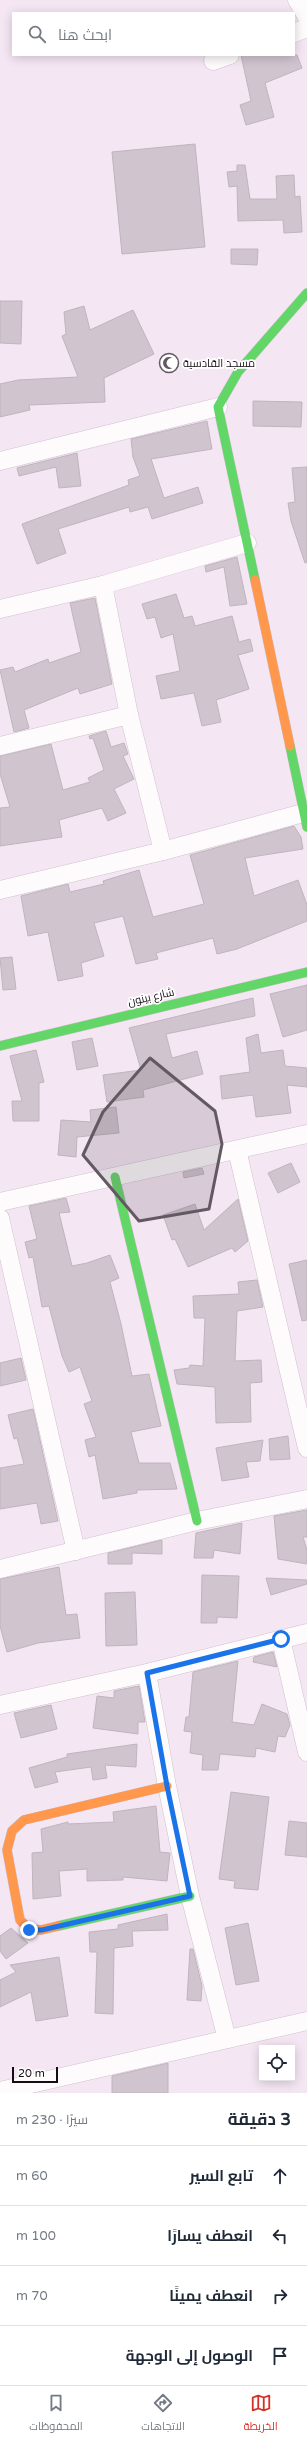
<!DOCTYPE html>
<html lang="ar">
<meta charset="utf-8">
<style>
body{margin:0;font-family:"Varela Round",Cairo,sans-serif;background:#f6f6f7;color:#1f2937;direction:rtl}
.controls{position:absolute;right:12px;bottom:12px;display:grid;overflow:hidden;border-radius:0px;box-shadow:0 2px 10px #0003}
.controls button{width:36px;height:36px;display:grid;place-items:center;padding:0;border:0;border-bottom:1px solid #e0e1e3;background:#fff;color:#1f2937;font:20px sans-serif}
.scale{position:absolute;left:12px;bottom:10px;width:46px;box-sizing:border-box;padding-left:4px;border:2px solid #150d14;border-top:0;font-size:11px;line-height:14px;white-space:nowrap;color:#150d14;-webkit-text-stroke:3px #fff;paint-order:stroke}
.stop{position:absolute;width:12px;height:12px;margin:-9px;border:3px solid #1a73e8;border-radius:50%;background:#fff}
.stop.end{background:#1a73e8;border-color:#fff;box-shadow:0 1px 4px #0008}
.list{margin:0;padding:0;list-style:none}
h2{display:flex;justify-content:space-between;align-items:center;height:52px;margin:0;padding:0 16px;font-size:17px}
h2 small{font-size:13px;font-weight:400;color:#747a83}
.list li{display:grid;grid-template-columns:26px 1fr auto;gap:12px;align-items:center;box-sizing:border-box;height:60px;padding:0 16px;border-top:1px solid #e0e1e3}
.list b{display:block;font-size:15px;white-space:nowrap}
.list em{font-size:13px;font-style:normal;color:#747a83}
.icon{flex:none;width:22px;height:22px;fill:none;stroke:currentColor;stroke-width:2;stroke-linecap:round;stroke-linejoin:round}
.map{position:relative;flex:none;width:307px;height:2093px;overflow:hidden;direction:ltr}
.search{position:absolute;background:#fff;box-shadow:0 2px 10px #0003;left:12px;right:12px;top:12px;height:44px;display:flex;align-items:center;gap:10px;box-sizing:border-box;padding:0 14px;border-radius:0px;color:#747a83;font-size:15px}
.sheet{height:292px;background:#fff}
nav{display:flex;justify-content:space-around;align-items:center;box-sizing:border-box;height:56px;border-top:1px solid #e0e1e3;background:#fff;font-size:11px;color:#747a83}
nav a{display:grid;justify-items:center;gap:2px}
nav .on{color:#d93025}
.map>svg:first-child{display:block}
.building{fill:#d0c4ce;stroke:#c0b4be}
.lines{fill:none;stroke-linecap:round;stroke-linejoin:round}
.street-casing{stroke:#cec3cd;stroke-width:19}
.fast-casing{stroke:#cec3cd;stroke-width:10}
.slow-casing{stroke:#cec3cd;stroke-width:10}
.street{stroke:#fefbfd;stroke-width:18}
.fast{stroke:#63d668;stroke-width:9}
.slow{stroke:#ff974d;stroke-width:9}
.route{stroke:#1a73e8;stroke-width:5}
.marked{fill:#635962;fill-opacity:0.2;stroke:#635962;stroke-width:3;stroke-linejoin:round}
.labels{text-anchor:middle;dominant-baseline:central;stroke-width:3.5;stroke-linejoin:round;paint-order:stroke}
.poi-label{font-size:11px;fill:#150d14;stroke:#fff;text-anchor:start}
.street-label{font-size:11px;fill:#150d14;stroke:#fff}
</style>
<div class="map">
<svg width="307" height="2093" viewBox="0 0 307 2093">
<rect width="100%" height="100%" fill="#f5e6f3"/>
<g class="building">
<polygon points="241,55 297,55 302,68 265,83 274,117 246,125 240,105 251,101"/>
<polygon points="195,144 205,247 122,254 112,152"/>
<polygon points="237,165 245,165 250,199 277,199 276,176 294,175 295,197 300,196 302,232 284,233 283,220 238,221 237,186 229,187 227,172 237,171"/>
<polygon points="231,249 258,249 257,265 231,264"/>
<polygon points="0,301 22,301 21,344 0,343"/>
<polygon points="84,306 90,330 133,310 154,354 104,378 105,402 29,405 30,410 0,417 0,384 18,380 78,377 62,336 66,334 64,312"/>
<polygon points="253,401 302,402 301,427 253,426"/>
<polygon points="207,421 212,449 151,459 164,498 198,487 203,503 152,519 148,507 130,512 129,507 58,529 66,553 37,564 22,524 129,485 128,480 140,476 133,457 131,439"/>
<polygon points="77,453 81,486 59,488 56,467 19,476 17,468"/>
<polygon points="307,467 307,562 305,563 291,521 288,503 295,502 292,468"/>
<polygon points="237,557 247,604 230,606 224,567 206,572 205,566"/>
<polygon points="176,594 184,618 192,616 195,626 232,616 239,642 250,639 253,651 238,655 249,689 216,700 221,722 202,726 194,693 161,699 156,676 180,671 173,634 161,638 155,617 147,619 142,604"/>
<polygon points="95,598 112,684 80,694 78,688 24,710 29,728 14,732 0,670 13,667 15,672 48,659 49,663 81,652 70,603"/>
<polygon points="106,731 111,747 124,743 128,754 123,756 134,779 114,789 126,813 108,821 102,808 59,820 62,837 0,846 0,808 10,807 0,774 0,756 51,744 63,790 90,782 88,778 104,770 93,738 90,739 89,736"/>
<polygon points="294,826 301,837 303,849 245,858 254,896 298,880 307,905 307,921 237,949 217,954 213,938 156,953 158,959 136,964 123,916 94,923 104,956 81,963 83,976 58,981 48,932 28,936 21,896 68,884 70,892 104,884 103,881 139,870 153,917 204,904 190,855"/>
<polygon points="12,957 16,989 3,990 0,958"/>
<polygon points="307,985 307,1030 283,1037 270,994"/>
<polygon points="253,998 255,1016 166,1034 172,1058 197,1051 203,1074 143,1090 144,1097 107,1102 103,1075 141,1070 129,1028"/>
<polygon points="258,1034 261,1053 283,1050 285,1066 307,1068 307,1087 287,1085 291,1113 256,1117 253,1095 222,1099 220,1076 250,1072 246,1038"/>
<polygon points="92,1038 98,1066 77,1070 72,1042"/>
<polygon points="36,1050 44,1082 39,1083 39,1121 13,1121 12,1101 22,1101 10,1056"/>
<polygon points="116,1107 119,1133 77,1137 76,1157 58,1155 61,1120 91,1122 90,1110"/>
<polygon points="291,1163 300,1182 278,1193 268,1173"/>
<polygon points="202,1168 204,1174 184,1178 183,1172"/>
<polygon points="66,1198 70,1212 59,1213 72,1266 87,1263 110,1255 119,1278 110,1282 121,1324 132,1376 149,1374 161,1426 131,1432 139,1463 170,1463 177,1489 137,1490 137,1493 103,1499 95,1455 89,1457 85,1440 96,1437 84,1404 92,1401 80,1367 69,1372 62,1356 49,1306 42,1307 33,1257 29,1258 25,1242 37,1239 29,1206"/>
<polygon points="238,1199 248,1241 235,1252 232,1248 188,1267 175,1239 172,1240 163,1215 195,1204 204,1230"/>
<polygon points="307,1260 307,1320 302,1321 289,1264"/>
<polygon points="257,1280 263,1307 237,1311 235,1361 261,1360 262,1382 250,1383 251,1422 216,1423 215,1387 177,1384 174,1370 189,1368 190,1365 203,1366 205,1318 194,1318 193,1296 239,1294 238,1282"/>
<polygon points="21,1358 26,1380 0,1386 0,1363"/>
<polygon points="33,1409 58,1521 41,1524 37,1503 0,1509 0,1468 24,1464 17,1438 14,1439 8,1415"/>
<polygon points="288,1436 290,1459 270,1460 269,1439"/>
<polygon points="263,1440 260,1461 246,1462 249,1477 222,1481 216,1448"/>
<polygon points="307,1510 307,1537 303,1537 307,1550 307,1564 278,1559 274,1516"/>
<polygon points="242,1523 240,1554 214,1550 213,1558 194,1558 196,1533"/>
<polygon points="162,1540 162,1554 132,1553 132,1564 108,1564 108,1553"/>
<polygon points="59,1567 66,1615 77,1614 80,1638 38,1643 7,1652 0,1626 0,1579"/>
<polygon points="202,1575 239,1576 237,1618 217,1617 217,1623 201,1623"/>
<polygon points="266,1578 307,1580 307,1584 271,1595"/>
<polygon points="135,1592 137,1645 106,1646 105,1593"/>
<polygon points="273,1652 277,1667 253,1662 254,1657"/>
<polygon points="238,1661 232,1722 254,1725 262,1704 287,1714 290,1725 285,1737 278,1736 275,1752 256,1748 255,1757 220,1754 218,1770 202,1770 203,1755 190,1753 192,1732 184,1731 186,1717 189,1717 193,1672"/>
<polygon points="139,1686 145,1722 138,1722 138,1734 93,1728 97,1696 114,1698 114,1691"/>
<polygon points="51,1705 57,1729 21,1738 14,1713"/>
<polygon points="137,1744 136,1767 105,1765 107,1778 93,1780 91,1767 55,1772 58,1782 35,1788 29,1768 67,1757 67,1754"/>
<polygon points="231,1792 269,1797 258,1890 234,1888 235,1881 219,1879"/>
<polygon points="156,1806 160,1852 170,1853 167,1881 123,1877 123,1880 87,1881 87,1869 59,1871 61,1896 33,1899 32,1853 43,1852 41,1829 68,1822 68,1824 114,1822 113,1812"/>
<polygon points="289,1821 307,1823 307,1857 285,1855"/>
<polygon points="167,1914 168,1930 132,1931 133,1946 114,1948 113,2014 95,2013 97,1952 90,1952 89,1932 118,1929 118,1925"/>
<polygon points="248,1923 259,1981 236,1985 225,1928"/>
<polygon points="11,1928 28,1943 6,1959 0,1951 0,1936"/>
<polygon points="190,1949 193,1949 202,1986 201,2001 187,2000"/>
<polygon points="59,1957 68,2016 36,2021 31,1992 0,2007 0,1980 16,1972 10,1965"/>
<polygon points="168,2063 168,2093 112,2093 112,2076"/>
</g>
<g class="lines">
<defs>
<g id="street">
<polyline points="297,0 307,17"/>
<polyline points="294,33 307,28"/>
<polyline points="213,61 230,55"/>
<polyline points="0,461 218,407"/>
<polyline points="103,585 129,715 163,851"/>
<polyline points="0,609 103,585 247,543"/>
<polyline points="0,746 129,715"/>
<polyline points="0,890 163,851 307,812"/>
<polyline points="237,1150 307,1448"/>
<polyline points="0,1202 307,1134"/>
<polyline points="0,1218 76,1551"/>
<polyline points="0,1569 197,1521 307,1499"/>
<polyline points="281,1639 307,1752"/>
<polyline points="147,1673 167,1786 190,1896 227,2039"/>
<polyline points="0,1705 147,1673 307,1633"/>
<polyline points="0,2091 307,2021"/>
</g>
<g id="fast">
<polyline points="255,580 218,407 238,372 307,293"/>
<polyline points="290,746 307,827"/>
<polyline points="0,1046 307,972"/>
<polyline points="115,1177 197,1521"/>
<polyline points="58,1926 190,1896"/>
</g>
<g id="slow">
<polyline points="255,580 290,746"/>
<polyline points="58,1926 41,1930 29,1929 20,1920 7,1850 12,1831 24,1820 167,1786"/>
</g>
</defs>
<use href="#street" class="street-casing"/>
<use href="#fast" class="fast-casing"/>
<use href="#slow" class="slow-casing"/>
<use href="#street" class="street"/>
<use href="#fast" class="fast"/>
<use href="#slow" class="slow"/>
</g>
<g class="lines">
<polyline class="route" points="29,1930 42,1930 190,1896 167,1786 147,1673 281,1639"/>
</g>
<path class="marked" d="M 150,1058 L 215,1111 L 222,1144 L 209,1209 L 139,1221 L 83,1155 L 103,1112 Z"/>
<defs>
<symbol id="mosque-ring" viewBox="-11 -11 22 22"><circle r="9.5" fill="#fff" stroke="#635962" stroke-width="1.5"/><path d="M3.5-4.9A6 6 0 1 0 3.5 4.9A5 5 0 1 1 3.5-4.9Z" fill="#635962"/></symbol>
</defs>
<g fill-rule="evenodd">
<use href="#mosque-ring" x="158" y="352" width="22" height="22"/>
</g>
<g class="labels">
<g class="poi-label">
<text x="183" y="363">مسجد القادسية</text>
</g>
<g class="street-label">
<text transform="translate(151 997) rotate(-13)">شارع بينون</text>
</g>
</g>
</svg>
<div class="controls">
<button><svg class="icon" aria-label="locate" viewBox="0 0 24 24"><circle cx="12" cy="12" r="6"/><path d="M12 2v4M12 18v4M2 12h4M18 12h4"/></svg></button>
</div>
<div class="scale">20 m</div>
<div class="stop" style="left:281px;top:1639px"></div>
<div class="stop end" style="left:29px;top:1930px"></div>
<div class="search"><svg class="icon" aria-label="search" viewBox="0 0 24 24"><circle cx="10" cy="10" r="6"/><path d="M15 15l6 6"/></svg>ابحث هنا</div>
</div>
<section class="sheet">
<h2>3 دقيقة<small>سيرًا · 230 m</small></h2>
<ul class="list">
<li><svg class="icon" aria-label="ahead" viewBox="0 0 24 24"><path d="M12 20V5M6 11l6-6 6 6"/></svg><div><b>تابع السير</b></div><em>60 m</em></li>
<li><svg class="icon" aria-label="left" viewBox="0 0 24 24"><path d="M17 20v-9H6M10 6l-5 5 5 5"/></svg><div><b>انعطف يسارًا</b></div><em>100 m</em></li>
<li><svg class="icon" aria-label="right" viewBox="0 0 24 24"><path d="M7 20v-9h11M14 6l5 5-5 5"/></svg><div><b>انعطف يمينًا</b></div><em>70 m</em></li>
<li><svg class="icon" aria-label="arrive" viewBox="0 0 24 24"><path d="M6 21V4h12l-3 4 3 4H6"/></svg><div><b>الوصول إلى الوجهة</b></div></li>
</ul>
</section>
<nav>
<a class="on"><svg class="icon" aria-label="map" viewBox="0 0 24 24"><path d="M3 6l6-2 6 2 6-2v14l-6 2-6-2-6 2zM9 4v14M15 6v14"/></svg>الخريطة</a>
<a><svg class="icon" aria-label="directions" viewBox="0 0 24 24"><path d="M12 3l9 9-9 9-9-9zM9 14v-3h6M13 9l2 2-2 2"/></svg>الاتجاهات</a>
<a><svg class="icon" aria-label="saved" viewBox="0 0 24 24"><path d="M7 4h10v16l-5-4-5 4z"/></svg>المحفوظات</a>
</nav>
